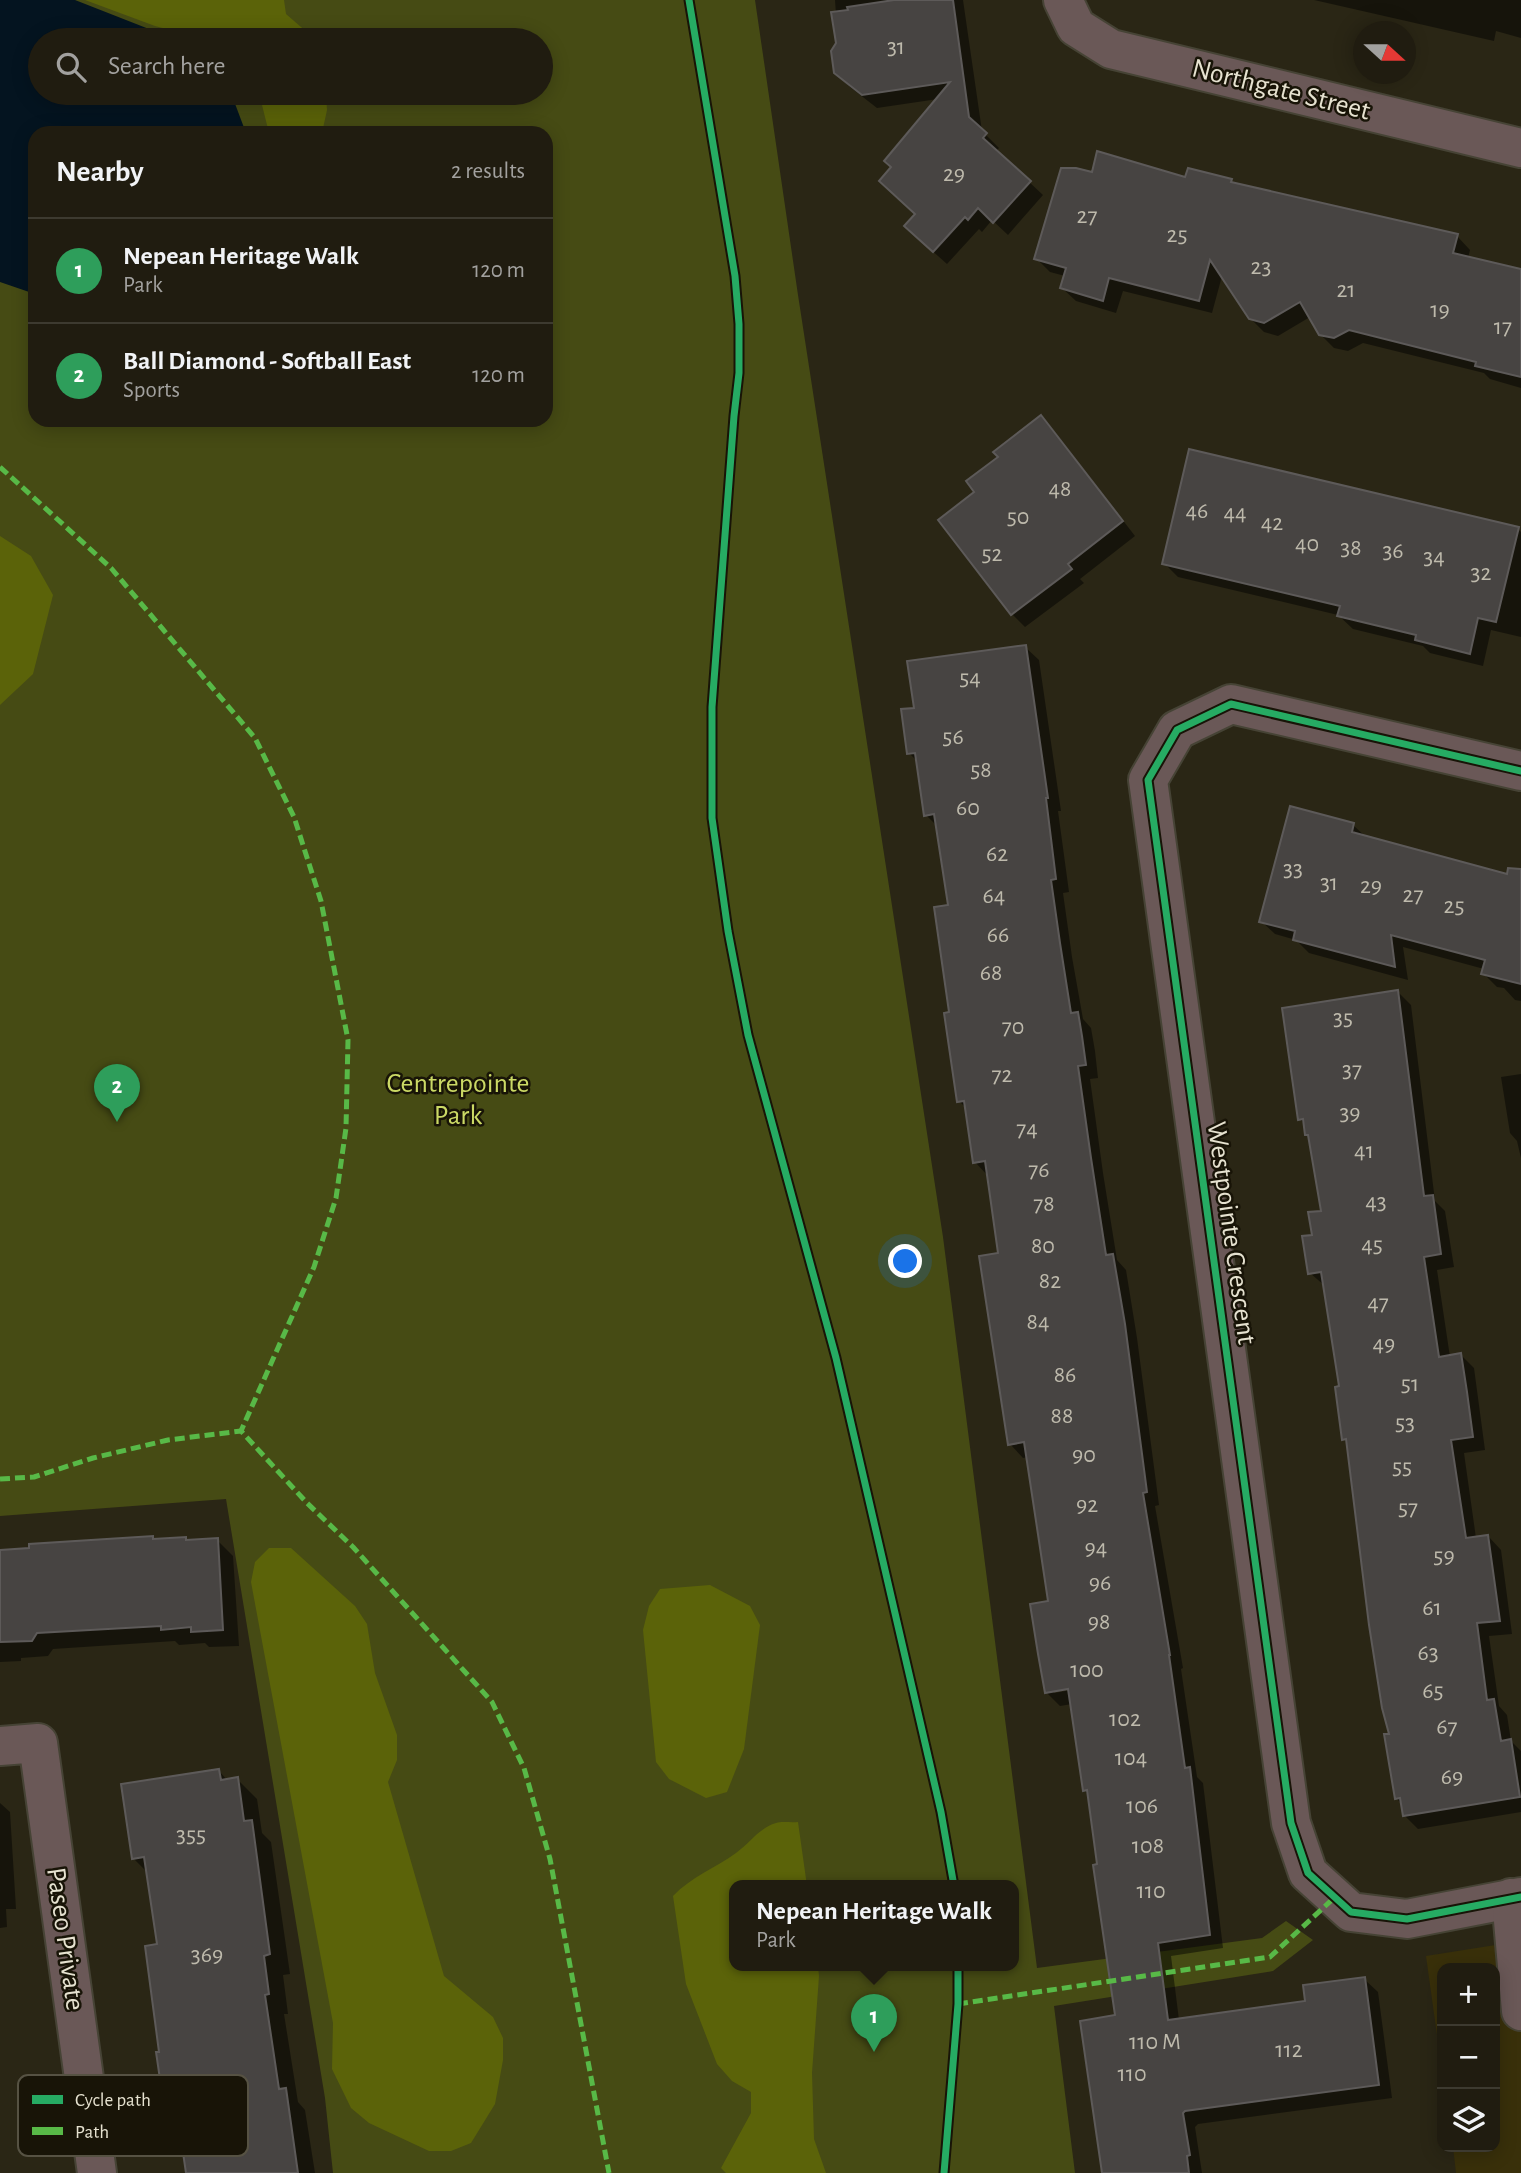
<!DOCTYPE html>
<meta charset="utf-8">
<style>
body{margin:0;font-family:"Alegreya Sans",sans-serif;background:#2d291e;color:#f1f3f6}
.controls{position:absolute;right:21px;bottom:21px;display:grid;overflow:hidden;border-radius:14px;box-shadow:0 4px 18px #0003}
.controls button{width:63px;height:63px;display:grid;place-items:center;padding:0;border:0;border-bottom:2px solid #3d3a30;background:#201c10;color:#f1f3f6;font:35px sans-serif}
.compass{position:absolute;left:1353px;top:21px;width:63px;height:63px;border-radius:50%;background:#201c10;box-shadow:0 4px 18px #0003;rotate:111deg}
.you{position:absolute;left:906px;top:1262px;width:24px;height:24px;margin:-18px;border:5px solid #fff;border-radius:50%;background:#1a73e8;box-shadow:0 0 0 10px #1a73e833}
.badge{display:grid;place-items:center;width:46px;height:46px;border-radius:50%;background:#a4a08f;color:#fff;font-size:23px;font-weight:700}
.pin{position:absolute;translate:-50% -58px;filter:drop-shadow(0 2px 4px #0008)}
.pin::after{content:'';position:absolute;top:37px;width:24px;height:21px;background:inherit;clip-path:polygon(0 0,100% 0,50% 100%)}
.popup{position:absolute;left:729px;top:1880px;width:290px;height:91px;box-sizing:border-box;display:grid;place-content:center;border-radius:14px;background:#201c10;filter:drop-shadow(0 2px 5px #0005);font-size:23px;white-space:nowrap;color:#a2a19f}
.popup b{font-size:26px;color:#f1f3f6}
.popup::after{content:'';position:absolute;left:50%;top:100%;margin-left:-14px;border:14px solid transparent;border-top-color:#201c10}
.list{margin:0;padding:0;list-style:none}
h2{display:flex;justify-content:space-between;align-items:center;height:91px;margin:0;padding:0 28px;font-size:30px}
h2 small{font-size:23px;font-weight:400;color:#a2a19f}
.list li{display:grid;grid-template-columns:46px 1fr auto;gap:21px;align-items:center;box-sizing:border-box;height:105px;padding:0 28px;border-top:2px solid #3d3a30}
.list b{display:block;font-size:26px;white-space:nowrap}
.list p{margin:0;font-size:23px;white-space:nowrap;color:#a2a19f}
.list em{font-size:23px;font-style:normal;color:#a2a19f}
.icon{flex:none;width:38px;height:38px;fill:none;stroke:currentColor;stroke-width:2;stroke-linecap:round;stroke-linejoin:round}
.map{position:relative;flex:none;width:1521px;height:2173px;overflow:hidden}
.search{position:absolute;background:#201c10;box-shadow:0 4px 18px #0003;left:28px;top:28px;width:525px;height:77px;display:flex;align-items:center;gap:18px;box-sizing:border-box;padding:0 24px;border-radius:38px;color:#a2a19f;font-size:26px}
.panel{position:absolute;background:#201c10;box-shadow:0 4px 18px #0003;left:28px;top:126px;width:525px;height:301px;border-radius:21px}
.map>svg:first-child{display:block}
.built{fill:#39300a}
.green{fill:#464b14;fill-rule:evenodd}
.forest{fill:#5b6309}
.water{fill:#041420}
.shadow{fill:#0007;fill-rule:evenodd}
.building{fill:#474442;stroke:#5d5a59;stroke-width:2}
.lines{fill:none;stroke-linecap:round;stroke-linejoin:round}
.minor-casing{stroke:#464335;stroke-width:42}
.minor{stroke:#6a5857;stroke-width:38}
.quiet{stroke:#58b947;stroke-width:5;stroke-dasharray:10 5;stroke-linecap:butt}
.cycleway-casing{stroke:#181407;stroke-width:11}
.cycleway{stroke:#26ab63;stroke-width:7}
.labels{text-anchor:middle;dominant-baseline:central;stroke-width:5;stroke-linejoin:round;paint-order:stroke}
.number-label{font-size:24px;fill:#bebaac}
.street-label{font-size:28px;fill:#e6e2d0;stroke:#181407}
.park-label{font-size:28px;fill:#cbd965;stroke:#181407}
.key{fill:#181407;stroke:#565243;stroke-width:2}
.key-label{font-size:19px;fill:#e6e2d0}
</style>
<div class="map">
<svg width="1521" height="2173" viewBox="0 0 1521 2173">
<rect width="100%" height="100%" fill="#2a2615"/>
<polygon class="built" points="1521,1941 1521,2173 1456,2173 1453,2147 1495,2147 1495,1968 1442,1968 1442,2071 1426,1956"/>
<path class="green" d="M 0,0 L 755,0 L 798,295 L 943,1237 L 1037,1968 L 1262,1938 L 1286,1921 L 1313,1940 L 1273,1971 L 1054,2006 L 1075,2173 L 333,2173 L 325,2098 L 226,1499 L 0,1516 ZM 40,40 L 541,40 L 541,93 L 40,93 ZM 35,133 L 546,133 L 546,420 L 35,420 ZM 734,1886 L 1014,1886 L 1014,1966 L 734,1966 Z"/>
<g class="forest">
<polygon points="85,0 284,0 286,14 316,40 208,40 155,26"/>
<polygon points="259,93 326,93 327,110 322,133 269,133"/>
<polygon points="0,536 31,556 53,595 33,674 0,705"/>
<polygon points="269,1548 291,1548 355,1606 367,1624 375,1673 397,1735 397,1760 388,1782 444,1976 493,2017 503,2038 503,2060 495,2104 471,2143 451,2151 429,2151 369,2123 351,2108 332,2069 333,2023 251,1582 255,1562"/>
<polygon points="710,1585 750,1606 760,1625 744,1749 727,1792 706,1798 669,1779 656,1762 643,1630 649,1606 660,1589"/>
<path d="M 798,1822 L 807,1886 L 734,1886 L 734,1966 L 818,1966 L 819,1976 L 812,2073 L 814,2139 L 826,2173 L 726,2173 L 721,2168 L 751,2113 L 751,2092 L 732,2081 L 717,2064 L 686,1984 L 673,1896 C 691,1877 715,1868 736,1853 C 750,1843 759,1828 776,1823 C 782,1821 791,1823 798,1822 Z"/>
</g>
<polygon class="water" points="0,0 75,0 177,40 40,40 40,93 231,93 246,133 35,133 35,294 0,282"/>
<g class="shadow">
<polygon points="835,0 963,0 982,131 999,148 996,151 1043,195 1008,235 992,220 982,232 979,229 947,264 920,240 917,215 893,168 938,99 877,108 850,87 836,73 838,44"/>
<polygon points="1314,0 1521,0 1521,38 1496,31 1494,41"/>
<polygon points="1093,175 1231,181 1234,184 1457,236 1470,250 1468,258 1521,271 1521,388 1490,379 1484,373 1363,343 1348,351 1334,348 1320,334 1310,317 1278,336 1264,332 1250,318 1222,276 1212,313 1123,291 1116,313 1076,301 1062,288 1065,276 1050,272 1036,258"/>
<polygon points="1041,417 1054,431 1135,536 1080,579 1084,583 1025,627 1012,614 976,492 1000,457"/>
<polygon points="1518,529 1521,532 1521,637 1491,630 1483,666 1430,653 1423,646 1353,629 1338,615 1178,577 1164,563"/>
<path d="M 1025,647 L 1039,660 L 1061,811 L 1058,811 L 1069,892 L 1063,893 L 1072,957 L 1083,1019 L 1091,1028 L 1095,1051 L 1098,1078 L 1090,1079 L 1103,1173 L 1117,1260 L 1126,1270 L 1137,1338 L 1159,1505 L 1155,1506 L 1183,1668 L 1181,1669 L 1197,1777 L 1203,1783 L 1223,1948 L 1171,1956 L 1179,2020 L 1307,2002 L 1364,1979 L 1378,1992 L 1392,2098 L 1198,2124 L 1195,2127 L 1202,2173 L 1104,2173 L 1117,2017 L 1099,1866 L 1089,1795 L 1084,1790 L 1072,1704 L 1060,1706 L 1046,1692 L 1050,1603 L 1028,1457 L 1023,1458 L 1010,1444 L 1000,1255 L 988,1176 L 975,1162 L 967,1109 L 959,1101 L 951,1014 L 950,906 L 937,826 L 926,815 L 918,762 L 909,753 L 916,709 ZM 1076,1686 L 1077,1689 L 1054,1693 L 1054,1690 Z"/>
<polygon points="1353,825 1367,838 1521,883 1521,1001 1515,1000 1504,988 1497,987 1483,973 1484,969 1403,947 1408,980 1309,953 1296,940 1275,934 1261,921"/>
<polygon points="1398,992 1411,1005 1435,1201 1445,1211 1454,1267 1437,1270 1450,1357 1461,1355 1474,1368 1485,1450 1464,1453 1476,1538 1488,1536 1501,1550 1512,1634 1489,1636 1499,1706 1507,1715 1511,1741 1521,1751 1521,1812 1418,1829 1404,1815 1403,1805 1396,1798 1391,1735 1348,1443 1343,1439 1341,1388 1325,1286 1310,1273 1314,1236 1323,1212 1310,1138 1307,1134 1306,1125 1300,1119"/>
<polygon points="1521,1074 1521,1158 1517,1141 1510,1133 1501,1077"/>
<polygon points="152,1538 155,1541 185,1539 188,1542 217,1540 233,1556 239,1646 209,1647 205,1643 179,1645 175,1641 53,1649 48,1656 21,1658 21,1661 0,1662 0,1552"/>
<polygon points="219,1771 228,1781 237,1779 257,1799 262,1833 271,1842 290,1974 283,1975 288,2014 284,2014 298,2102 305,2110 315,2173 187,2173 182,2140 169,2126 161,2053 159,1945 148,1873 133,1858"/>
<polygon points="0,1803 10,1812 16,1909 6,1909 7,1927 0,1928"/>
</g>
<g class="building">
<polygon points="894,0 953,0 969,117 987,133 983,138 1031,181 993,223 978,208 968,220 965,217 933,252 904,226 915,214 879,181 891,167 884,161 950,82 862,95 834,73 831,51 836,43 831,12 848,10 847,7"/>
<polygon points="1097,151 1185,177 1188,168 1232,179 1231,182 1458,234 1453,253 1521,269 1521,377 1475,366 1476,362 1349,330 1334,338 1319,335 1300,302 1264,323 1249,319 1210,260 1199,301 1109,278 1103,301 1060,288 1066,268 1034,259 1061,168 1076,168 1092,172"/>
<polygon points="1041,415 1123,521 1068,564 1072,569 1011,615 938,520 974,492 966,481 998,457 993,452"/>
<polygon points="1189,449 1519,527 1496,622 1478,618 1470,654 1415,640 1416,635 1337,616 1340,606 1162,564"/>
<polygon points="1026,645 1048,798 1046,798 1056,879 1051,880 1060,943 1071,1013 1078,1012 1082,1036 1086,1065 1078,1066 1091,1158 1106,1255 1113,1254 1125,1324 1147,1492 1143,1493 1170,1655 1169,1655 1185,1768 1190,1767 1210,1935 1158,1943 1168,2020 1305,2001 1303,1985 1365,1977 1379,2085 1185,2111 1183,2113 1190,2155 1187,2156 1189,2173 1102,2173 1080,2021 1115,2015 1093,1865 1097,1864 1087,1790 1083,1791 1068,1689 1045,1693 1038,1654 1030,1604 1048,1601 1039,1541 1024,1442 1008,1445 979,1256 998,1253 990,1196 985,1161 973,1163 964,1101 957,1102 944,1013 949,1012 934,907 948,905 934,814 924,816 915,753 907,754 901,709 914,708 907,661"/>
<polygon points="1290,806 1354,823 1352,832 1507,874 1508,868 1521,869 1521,984 1481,974 1485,960 1391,935 1395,967 1293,940 1295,931 1259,922"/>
<polygon points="1398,990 1424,1196 1433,1195 1441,1254 1424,1257 1439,1357 1461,1353 1467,1392 1473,1437 1451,1440 1466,1538 1488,1535 1500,1621 1477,1623 1487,1700 1494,1699 1501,1741 1511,1739 1520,1797 1403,1816 1400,1798 1395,1799 1384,1734 1389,1734 1382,1708 1369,1625 1346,1439 1342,1440 1335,1387 1339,1386 1321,1272 1308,1274 1302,1236 1312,1235 1308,1212 1321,1211 1308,1135 1305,1135 1303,1119 1298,1120 1282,1008"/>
<polygon points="153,1536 153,1539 186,1537 186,1540 218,1538 223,1630 191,1632 191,1627 161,1630 161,1626 37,1633 32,1641 0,1642 0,1550 29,1548 29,1544"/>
<polygon points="219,1769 221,1780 238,1777 244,1821 252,1820 270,1954 264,1956 269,1994 265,1995 279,2089 286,2088 298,2173 186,2173 179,2125 167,2127 156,2052 159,2052 145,1946 157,1944 144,1857 132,1859 121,1784"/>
</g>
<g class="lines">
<defs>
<g id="minor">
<polyline points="1063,0 1076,27 1111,49 1521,148"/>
<polyline points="1521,771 1231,704 1177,730 1148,780 1291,1823 1308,1873 1351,1912 1407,1919 1521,1897"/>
<polyline points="0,1746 38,1743 97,2173"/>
<polyline points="1511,1898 1521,2011"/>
</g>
</defs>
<use href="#minor" class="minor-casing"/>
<use href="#minor" class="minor"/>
<g class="quiet">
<polyline points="0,467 111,568 255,738 294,817 321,901 348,1040 346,1128 336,1198 314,1267 241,1431"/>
<polyline points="0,1479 34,1477 93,1458 168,1440 241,1431 307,1503 353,1547 492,1702 524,1768 550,1859 609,2173"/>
<polyline points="958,2004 1270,1957 1335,1897"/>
</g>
<defs>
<g id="cycleway">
<polyline points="689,0 735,276 739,324 739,373 734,416 712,707 712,818 728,931 748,1035 836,1358 941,1812 954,1886"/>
<polyline points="1521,771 1231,704 1177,730 1148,780 1291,1823 1308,1873 1351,1912 1407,1919 1521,1897"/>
<polyline points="944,2173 958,2004 958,1966"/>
</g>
</defs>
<use href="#cycleway" class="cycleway-casing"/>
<use href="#cycleway" class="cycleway"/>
</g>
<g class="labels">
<g class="number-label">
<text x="896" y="47">31</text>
<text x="954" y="174">29</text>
<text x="1087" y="216">27</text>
<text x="1177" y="235">25</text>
<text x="1261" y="267">23</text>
<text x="1346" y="290">21</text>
<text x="1440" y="310">19</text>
<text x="1503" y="327">17</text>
<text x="1060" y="489">48</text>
<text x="1197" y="511">46</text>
<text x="1235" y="513">44</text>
<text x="1018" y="517">50</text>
<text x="1272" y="523">42</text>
<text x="1307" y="544">40</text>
<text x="1351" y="548">38</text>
<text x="1393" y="551">36</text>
<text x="992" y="554">52</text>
<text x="1434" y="557">34</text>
<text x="1481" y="573">32</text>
<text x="970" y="678">54</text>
<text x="953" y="737">56</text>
<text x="981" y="770">58</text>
<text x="968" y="808">60</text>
<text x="997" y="854">62</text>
<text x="1293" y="869">33</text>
<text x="1329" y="883">31</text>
<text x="1371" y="886">29</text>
<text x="1413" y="895">27</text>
<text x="994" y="896">64</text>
<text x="1454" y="906">25</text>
<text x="998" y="935">66</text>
<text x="991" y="973">68</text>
<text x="1343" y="1018">35</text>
<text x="1013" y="1027">70</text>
<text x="1352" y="1070">37</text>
<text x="1002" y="1075">72</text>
<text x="1350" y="1113">39</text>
<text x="1027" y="1129">74</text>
<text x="1364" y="1151">41</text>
<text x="1039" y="1170">76</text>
<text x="1376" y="1202">43</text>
<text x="1044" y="1204">78</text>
<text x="1372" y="1245">45</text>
<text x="1043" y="1246">80</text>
<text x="1050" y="1281">82</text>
<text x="1378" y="1303">47</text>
<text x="1038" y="1322">84</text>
<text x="1384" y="1344">49</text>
<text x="1065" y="1375">86</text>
<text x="1410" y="1384">51</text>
<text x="1062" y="1416">88</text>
<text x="1405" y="1423">53</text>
<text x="1084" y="1455">90</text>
<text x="1402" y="1467">55</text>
<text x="1087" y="1505">92</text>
<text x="1408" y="1508">57</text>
<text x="1096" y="1548">94</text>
<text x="1444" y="1556">59</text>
<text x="1100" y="1583">96</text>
<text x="1432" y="1608">61</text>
<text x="1099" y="1622">98</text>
<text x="1428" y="1653">63</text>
<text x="1087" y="1670">100</text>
<text x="1433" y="1691">65</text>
<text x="1125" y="1719">102</text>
<text x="1447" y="1727">67</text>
<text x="1131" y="1758">104</text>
<text x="1452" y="1777">69</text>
<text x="1142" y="1806">106</text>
<text x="191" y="1835">355</text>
<text x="1148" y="1846">108</text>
<text x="1151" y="1891">110</text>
<text x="207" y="1955">369</text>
<text x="1155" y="2042">110 M</text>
<text x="1289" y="2050">112</text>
<text x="1132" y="2074">110</text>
</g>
<g class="street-label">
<text transform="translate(1281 90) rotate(14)">Northgate Street</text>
<text transform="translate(1231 1233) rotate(82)">Westpointe Crescent</text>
<text transform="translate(65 1939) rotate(82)">Paseo Private</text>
</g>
<g class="park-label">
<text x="458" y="1084">Centrepointe<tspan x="458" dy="32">Park</tspan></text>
</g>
</g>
<rect x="18" y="2075" width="230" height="81" rx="10" class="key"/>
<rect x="32" y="2095" width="31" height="9" fill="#26ab63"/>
<rect x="32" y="2127" width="31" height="8" fill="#58b947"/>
<g class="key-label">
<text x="75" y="2106">Cycle path</text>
<text x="75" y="2138">Path</text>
</g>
</svg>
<div class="controls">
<button>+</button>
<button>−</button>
<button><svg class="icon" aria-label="layers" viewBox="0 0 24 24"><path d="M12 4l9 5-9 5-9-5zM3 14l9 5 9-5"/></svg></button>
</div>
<svg class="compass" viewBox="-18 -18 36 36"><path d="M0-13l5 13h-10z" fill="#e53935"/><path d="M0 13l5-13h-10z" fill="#a2a19f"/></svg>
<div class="you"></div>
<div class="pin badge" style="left:874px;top:2052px;background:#2e9e5b">1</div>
<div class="popup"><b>Nepean Heritage Walk</b>Park</div>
<div class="pin badge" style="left:117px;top:1122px;background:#2e9e5b">2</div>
<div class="search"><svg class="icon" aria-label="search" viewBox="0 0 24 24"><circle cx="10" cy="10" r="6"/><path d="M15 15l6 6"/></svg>Search here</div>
<section class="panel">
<h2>Nearby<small>2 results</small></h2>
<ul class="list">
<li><span class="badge" style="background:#2e9e5b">1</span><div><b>Nepean Heritage Walk</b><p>Park</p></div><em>120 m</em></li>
<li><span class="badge" style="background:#2e9e5b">2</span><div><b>Ball Diamond - Softball East</b><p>Sports</p></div><em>120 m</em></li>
</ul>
</section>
</div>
